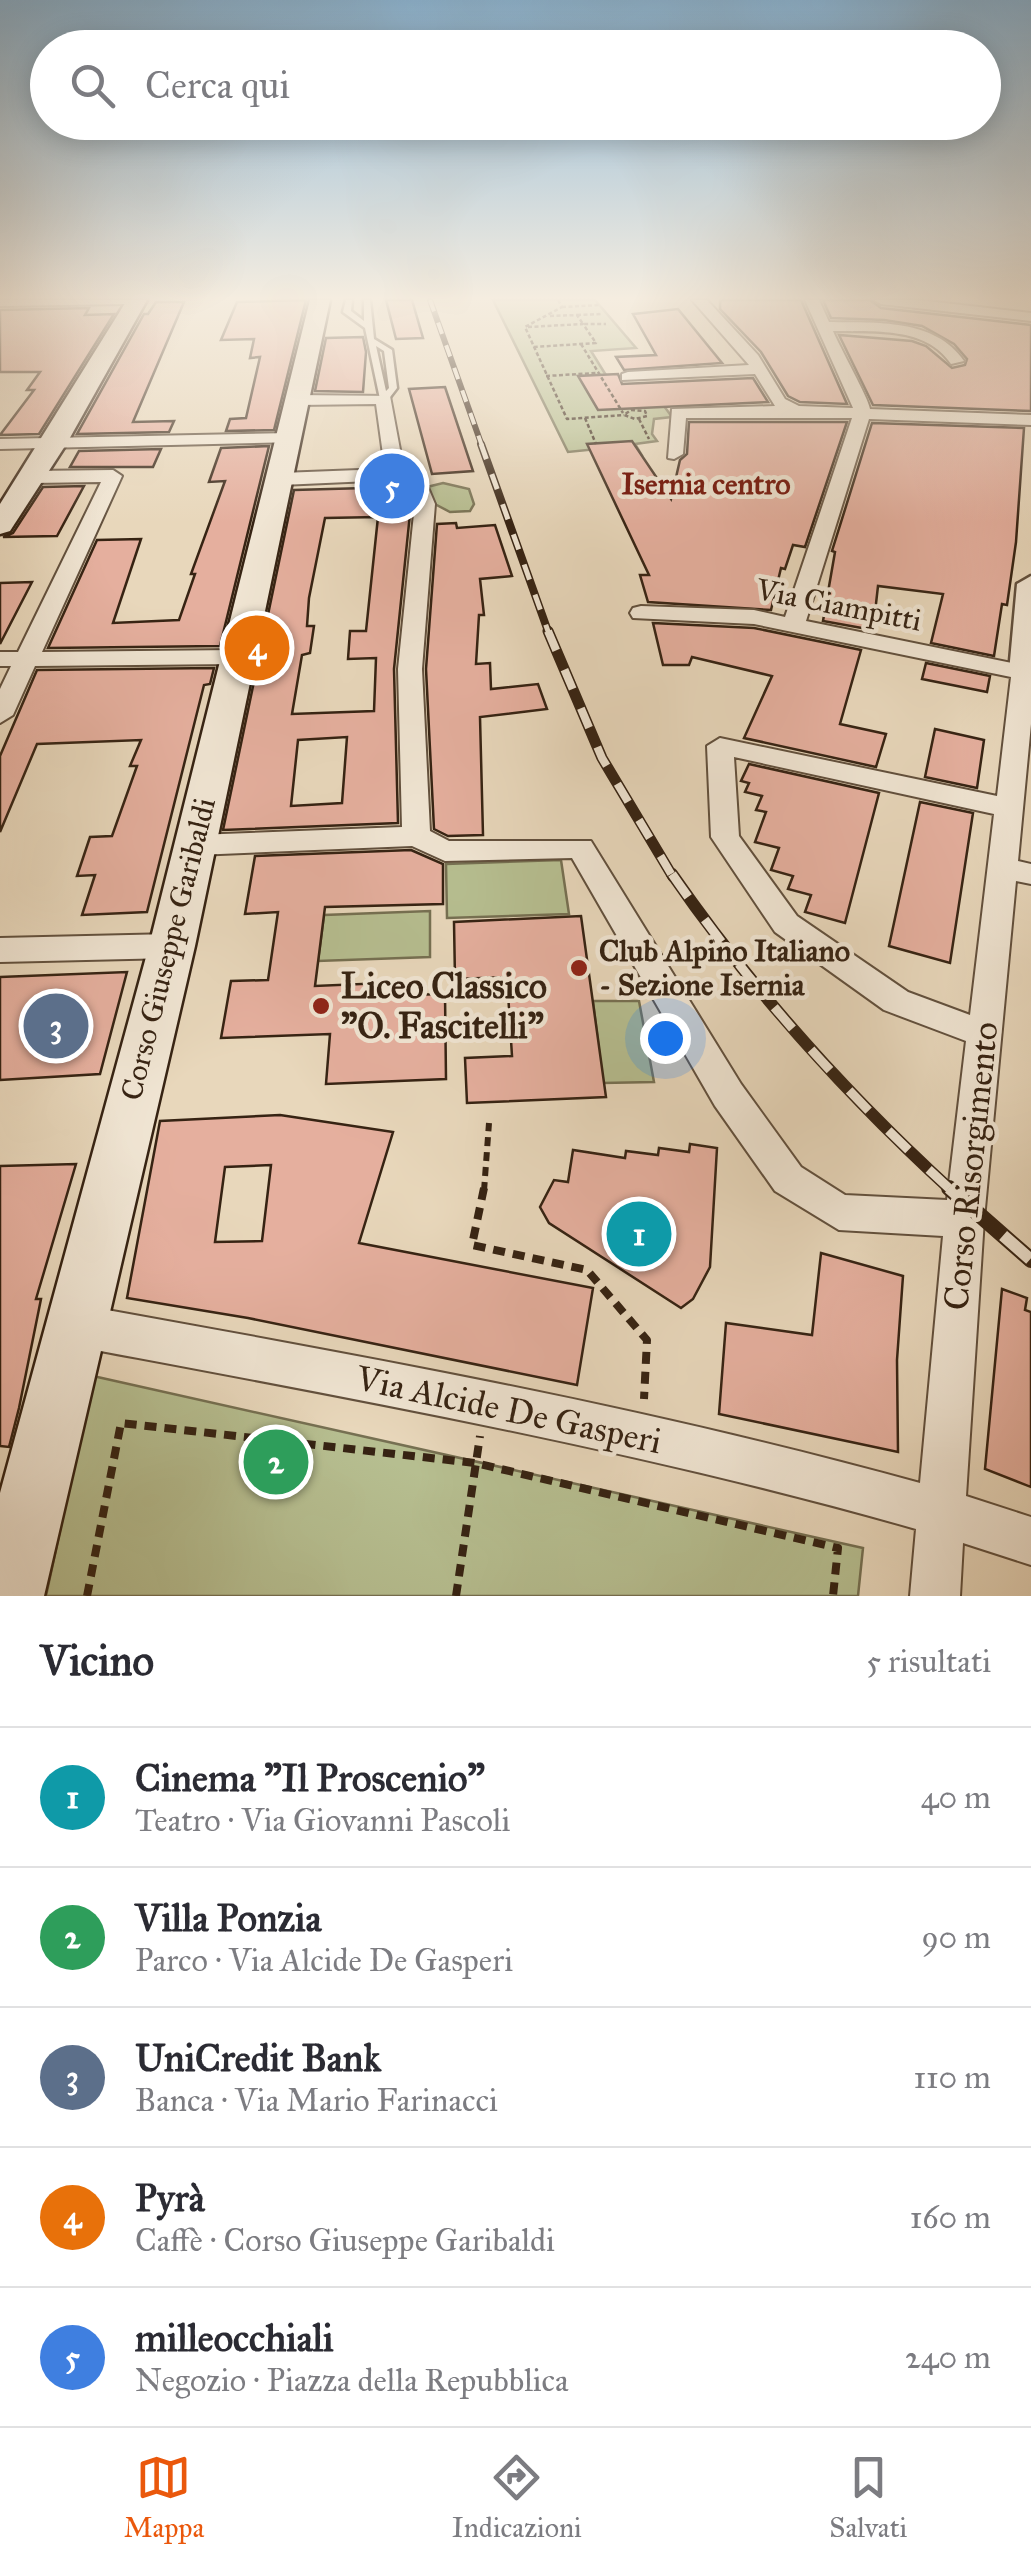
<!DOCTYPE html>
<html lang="it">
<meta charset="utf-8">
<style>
body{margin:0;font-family:"IM FELL Great Primer",serif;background:#f2f2f3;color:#2b2b33}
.you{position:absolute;left:665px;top:1038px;width:35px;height:35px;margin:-25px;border:8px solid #fff;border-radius:50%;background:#1a73e8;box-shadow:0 0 0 15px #1a73e833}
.badge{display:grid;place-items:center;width:65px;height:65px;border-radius:50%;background:#ea580c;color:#fff;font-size:32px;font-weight:700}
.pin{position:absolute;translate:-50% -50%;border:5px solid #fff;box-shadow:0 2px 10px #0006}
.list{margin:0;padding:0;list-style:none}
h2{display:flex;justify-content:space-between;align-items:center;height:130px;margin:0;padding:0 40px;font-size:42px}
h2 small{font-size:32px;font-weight:400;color:#7c7c81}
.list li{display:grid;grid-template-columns:65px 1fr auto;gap:30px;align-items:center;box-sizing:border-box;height:140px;padding:0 40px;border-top:2px solid #e1e1e2}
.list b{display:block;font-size:38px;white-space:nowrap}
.list p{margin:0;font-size:32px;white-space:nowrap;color:#7c7c81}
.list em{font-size:32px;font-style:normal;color:#7c7c81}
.icon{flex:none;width:55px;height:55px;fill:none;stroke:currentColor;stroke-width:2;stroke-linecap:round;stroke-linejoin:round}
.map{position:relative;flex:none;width:1031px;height:1596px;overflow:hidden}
.search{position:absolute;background:#fff;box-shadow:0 5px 25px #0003;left:30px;right:30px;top:30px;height:110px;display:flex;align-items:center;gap:25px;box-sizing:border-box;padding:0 35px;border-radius:55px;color:#7c7c81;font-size:38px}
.sheet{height:830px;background:#fff}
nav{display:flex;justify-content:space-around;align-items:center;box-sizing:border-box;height:140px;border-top:2px solid #e1e1e2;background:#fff;font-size:28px;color:#7c7c81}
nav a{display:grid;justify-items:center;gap:5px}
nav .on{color:#ea580c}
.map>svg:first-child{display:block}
.green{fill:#b6be90;stroke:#767052;stroke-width:2.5}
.building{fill:#e5af9e;stroke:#362313;stroke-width:2.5;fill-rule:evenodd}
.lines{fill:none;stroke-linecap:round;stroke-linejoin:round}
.service-casing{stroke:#62503d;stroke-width:5}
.minor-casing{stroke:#62503d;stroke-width:4}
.tertiary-casing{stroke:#62503d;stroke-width:5}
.secondary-casing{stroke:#362313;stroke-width:5}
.path-far2{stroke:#362313;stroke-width:2.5;stroke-dasharray:4 2.5;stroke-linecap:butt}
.path-far1{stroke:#362313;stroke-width:6;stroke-dasharray:9 6;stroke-linecap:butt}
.path{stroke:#362313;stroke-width:8;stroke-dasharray:12 8;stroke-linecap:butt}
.service{fill:#f0e5d3;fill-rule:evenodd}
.minor{fill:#f0e5d3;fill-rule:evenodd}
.tertiary{fill:#f0e5d3;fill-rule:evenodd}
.secondary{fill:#f0e5d3;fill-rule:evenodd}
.rail-far4-casing{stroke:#362313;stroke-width:6}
.rail-far3-casing{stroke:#362313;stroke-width:8}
.rail-far2-casing{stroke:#362313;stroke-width:11}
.rail-far1-casing{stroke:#362313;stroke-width:12}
.rail-casing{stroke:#362313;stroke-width:16}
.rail-far4{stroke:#f0e5d3;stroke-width:4;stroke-dasharray:12;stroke-linecap:butt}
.rail-far3{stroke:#f0e5d3;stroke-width:5;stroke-dasharray:16;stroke-linecap:butt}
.rail-far2{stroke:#f0e5d3;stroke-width:8;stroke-dasharray:21;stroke-linecap:butt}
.rail-far1{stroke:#f0e5d3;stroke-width:9;stroke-dasharray:28;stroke-linecap:butt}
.rail{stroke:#f0e5d3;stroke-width:12;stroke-dasharray:36;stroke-linecap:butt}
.poi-dot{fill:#8f2418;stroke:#f0e5d3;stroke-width:4}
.labels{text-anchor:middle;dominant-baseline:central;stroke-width:9;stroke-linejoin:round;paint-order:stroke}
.far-quarter-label{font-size:30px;font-weight:bold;fill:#7a1f14;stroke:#f0e5d3}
.street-label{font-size:30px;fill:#362313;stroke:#f0e5d3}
.poi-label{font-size:30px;font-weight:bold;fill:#362313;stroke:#f0e5d3;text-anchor:start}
.near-poi-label{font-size:35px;font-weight:bold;fill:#362313;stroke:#f0e5d3;text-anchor:start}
.near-street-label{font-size:35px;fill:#362313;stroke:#f0e5d3}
</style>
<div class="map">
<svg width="1031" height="1596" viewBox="0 0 1031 1596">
<rect width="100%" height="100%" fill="#e8d7bb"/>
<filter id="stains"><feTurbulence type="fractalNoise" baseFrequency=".002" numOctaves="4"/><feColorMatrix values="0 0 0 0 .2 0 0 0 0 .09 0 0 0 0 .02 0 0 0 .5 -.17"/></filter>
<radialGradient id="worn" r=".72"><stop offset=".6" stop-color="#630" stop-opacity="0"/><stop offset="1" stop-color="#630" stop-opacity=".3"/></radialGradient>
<g class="green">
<polygon points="493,300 595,300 636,348 591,351 625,406 664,406 672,417 654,419 652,434 657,441 635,444 641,454 617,447 568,452"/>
<polygon points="443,483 469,489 474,504 470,511 450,512 431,502 427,487"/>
<polygon points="561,860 569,914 447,918 446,864"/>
<polygon points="430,911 430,957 318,961 324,915"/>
<polygon points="593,1001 639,1001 654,1082 603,1083"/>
<polygon points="93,1376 863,1548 858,1596 46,1596"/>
</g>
<g class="building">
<polygon points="306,300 274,430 226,431 230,419 246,418 260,357 250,358 254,339 221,340 237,302"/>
<polygon points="386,300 412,300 423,338 396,339"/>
<polygon points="720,300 801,300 847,404 800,402 788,396 761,352 720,309"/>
<polygon points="823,300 870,300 881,308 1031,325 1031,411 873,405 839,335 912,341 926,346 952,368 965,365 967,359 954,344 922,326 884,320 831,318"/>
<polygon points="156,302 184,302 133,422 174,421 169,432 77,434 144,314 148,314"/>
<polygon points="89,308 85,315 114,314 39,434 0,435 34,390 27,390 40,372 0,372 0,310"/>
<polygon points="678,309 722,363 624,370 616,357 656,355 633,314"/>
<polygon points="363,337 366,352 363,392 315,391 326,338"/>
<polygon points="618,374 622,384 753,378 768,402 598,410 578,376"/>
<polygon points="445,387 473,471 432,474 409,389"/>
<polygon points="689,422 847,422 805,547 793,545 785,569 781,568 771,610 648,602 640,575 649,575 587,444 632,441 671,499 680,460 687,454"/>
<polygon points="872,423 1024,428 1016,542 1007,605 1002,604 994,656 931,643 943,594 878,586 873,630 823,621 835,552 832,551"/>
<polygon points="269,446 220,646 48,648 97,540 141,539 113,623 179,620 195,574 191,574 225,481 209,482 221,448"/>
<polygon points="161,449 153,467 70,467 79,451"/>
<polygon points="84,486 57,536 3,537 13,533 43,487"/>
<path d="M 402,487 L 406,488 L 411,504 L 394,669 L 398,823 L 223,830 L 294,490 ZM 378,517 L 366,631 L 350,631 L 348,659 L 376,658 L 374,711 L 292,714 L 302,655 L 310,653 L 314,626 L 307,626 L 309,598 L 325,518 ZM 347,737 L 342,803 L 291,806 L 298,740 Z"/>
<polygon points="456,523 457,528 495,525 512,576 480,579 484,615 479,615 476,664 490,663 491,689 538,684 547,709 480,717 483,835 448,836 434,829 426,669 437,524"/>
<polygon points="32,582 0,644 0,583"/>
<polygon points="653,623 754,628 861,650 840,724 886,734 876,767 744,738 772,676 692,657 689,665 663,665"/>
<polygon points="926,663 990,676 987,692 922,679"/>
<polygon points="214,668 210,684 204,685 147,912 82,915 95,875 77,876 90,837 112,836 137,766 130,766 141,740 37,744 0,832 0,756 37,670"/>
<polygon points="935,729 984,740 977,788 925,777"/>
<polygon points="749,764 879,793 845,923 805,912 811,895 788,889 793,876 771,870 779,848 755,842 766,812 756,810 762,796 745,792 749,783 741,781"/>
<polygon points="920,802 973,813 950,963 889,946"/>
<polygon points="411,850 443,864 443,904 325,907 315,986 408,982 408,995 445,994 446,1079 326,1084 330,1034 221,1038 231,981 268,980 278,912 245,914 255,856"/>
<polygon points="581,916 606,1097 467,1103 465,1058 512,1056 507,977 455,979 454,922"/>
<polygon points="127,972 100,1074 0,1080 0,977"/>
<path d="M 280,1115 L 393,1132 L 359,1243 L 593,1288 L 577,1385 L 248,1318 L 127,1298 L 160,1121 ZM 271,1165 L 262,1241 L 215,1242 L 225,1167 Z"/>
<polygon points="690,1144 717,1148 710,1267 693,1299 681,1308 549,1223 540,1207 554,1180 568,1182 573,1150 625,1158 626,1151 658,1155 659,1148 689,1152"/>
<polygon points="76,1164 36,1299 41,1299 19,1408 9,1447 0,1446 0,1166"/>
<polygon points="821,1253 903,1276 897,1360 898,1452 719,1414 726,1323 812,1335"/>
<polygon points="1002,1289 1027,1298 1025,1310 1031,1312 1031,1487 985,1469"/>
</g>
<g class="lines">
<defs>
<path id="service" d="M 346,300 L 352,300 L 351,311 L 364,321 L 364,300 L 370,300 L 374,339 L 392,350 L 397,388 L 387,401 L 380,399 L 365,328 L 343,312 ZM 376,346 L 384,351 L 389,388 L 386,391 Z"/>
<g id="minor">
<polygon points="0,300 133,300 126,304 0,306"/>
<path d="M 692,300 L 707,300 L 758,355 L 785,399 L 799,406 L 853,408 L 805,300 L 819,300 L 829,322 C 875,323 935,318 964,361 L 951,364 C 926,326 873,332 833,331 C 839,346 869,399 870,409 L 1031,415 L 1031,425 L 869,419 L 806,621 L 1031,667 L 1031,724 L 1018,861 L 1031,864 L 1031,884 L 1016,881 L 984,1219 L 966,1496 L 1031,1517 L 1031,1565 L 963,1543 L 960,1596 L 910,1596 L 916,1529 C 640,1450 356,1399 74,1346 L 59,1340 L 53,1325 L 59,1310 L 74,1304 C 357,1355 643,1406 920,1483 L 943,1236 L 839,1230 L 775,1191 L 715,1106 L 572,858 L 445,861 L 412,846 L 196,855 L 186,852 L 182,845 L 186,838 L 196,835 L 402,827 L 398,669 L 415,504 L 409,485 L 393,480 L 281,485 L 272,479 L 281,473 L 385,469 L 376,404 L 298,405 L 290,400 L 298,395 L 390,396 L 404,471 L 424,478 L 435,504 L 422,669 L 430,831 L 449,841 L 591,841 L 741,1084 L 801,1167 L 845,1195 L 947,1200 L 966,1041 L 884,1010 L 775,932 L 711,837 L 707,746 L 720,738 L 997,796 L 1011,677 L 754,624 L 633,618 L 630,613 L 633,608 L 641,606 L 754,610 L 785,617 L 852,418 L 686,418 L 683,454 L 674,459 L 668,458 L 672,409 L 775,406 L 755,374 L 622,380 L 622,374 L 628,372 L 749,365 ZM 734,757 L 994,814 L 970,1015 L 908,992 L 797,916 L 739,836 Z"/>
<polygon points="874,300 918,300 1031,313 1031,321 881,304"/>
<polygon points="290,433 299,438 296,442 0,449 0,439"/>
<polygon points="113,470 122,476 42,652 236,650 248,657 236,664 35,666 13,715 0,723 0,689 11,666 0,666 0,652 18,652 101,482 32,483 23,477 32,471"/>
<polygon points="172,934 183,938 188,946 183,954 172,958 0,962 0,938"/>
</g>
<polygon id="tertiary" points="1031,576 1031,682 1013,678 1009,672 1017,584"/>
<g id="secondary">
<polygon points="127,300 147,300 67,443 10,531 0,534 0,504"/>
<polygon points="310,300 330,300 195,946 44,1596 0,1596 0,1493 149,946"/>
</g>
</defs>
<use href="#service" class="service-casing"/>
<use href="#minor" class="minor-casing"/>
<use href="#tertiary" class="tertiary-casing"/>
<use href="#secondary" class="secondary-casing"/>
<g class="path-far2">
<polyline points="558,300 562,307 525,327 567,419 624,415"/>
<polyline points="562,307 599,305"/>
<polyline points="577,315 601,314"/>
<polyline points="550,316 577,315 583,324 606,324"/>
<polyline points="528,327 583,324 596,343 533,347"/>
<polyline points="581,344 623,413"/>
<polyline points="546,376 597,373"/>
<polygon points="631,410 645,411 647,416 635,419 624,415"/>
<polyline points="585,418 596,444"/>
<polyline points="639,419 649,439"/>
</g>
<polyline class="path-far1" points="484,1191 489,1123"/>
<g class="path">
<polyline points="484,1188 472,1245 587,1270 647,1340 644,1399"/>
<polyline points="87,1596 121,1423 475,1463 838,1548 833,1596"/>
<polyline points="456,1596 480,1436"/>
</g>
<use href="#service" class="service"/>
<use href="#minor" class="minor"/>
<use href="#tertiary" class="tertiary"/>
<use href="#secondary" class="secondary"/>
<defs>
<polyline id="rail-far4" points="430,300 482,446"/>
<polyline id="rail-far3" points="481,444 549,634"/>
<polyline id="rail-far2" points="548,631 602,758 673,877"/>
<path id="rail-far1" d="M 672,874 C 753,991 847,1095 952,1191"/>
<polyline id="rail" points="949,1188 1031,1260"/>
</defs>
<use href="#rail-far4" class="rail-far4-casing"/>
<use href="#rail-far3" class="rail-far3-casing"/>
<use href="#rail-far2" class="rail-far2-casing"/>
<use href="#rail-far1" class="rail-far1-casing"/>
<use href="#rail" class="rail-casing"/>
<use href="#rail-far4" class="rail-far4"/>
<use href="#rail-far3" class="rail-far3"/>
<use href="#rail-far2" class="rail-far2"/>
<use href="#rail-far1" class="rail-far1"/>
<use href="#rail" class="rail"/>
</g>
<linearGradient id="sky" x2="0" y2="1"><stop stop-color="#89b5d6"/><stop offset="0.57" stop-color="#f5ede0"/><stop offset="1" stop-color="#f5ede0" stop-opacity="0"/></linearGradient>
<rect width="1031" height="523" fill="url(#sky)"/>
<g class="poi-dot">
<circle cx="579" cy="968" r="10"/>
<circle cx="321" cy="1006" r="10"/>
</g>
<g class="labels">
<g class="far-quarter-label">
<text x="706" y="484">Isernia centro</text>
</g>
<g class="street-label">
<text transform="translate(839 605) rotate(11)">Via Ciampitti</text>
<text transform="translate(168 949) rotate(-76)">Corso Giuseppe Garibaldi</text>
</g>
<g class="poi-label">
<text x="599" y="951">Club Alpino Italiano<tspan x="599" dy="34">- Sezione Isernia</tspan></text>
</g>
<g class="near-poi-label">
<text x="341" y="986">Liceo Classico<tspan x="341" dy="40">"O. Fascitelli"</tspan></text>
</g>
<g class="near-street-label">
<text transform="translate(971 1166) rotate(-84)">Corso Risorgimento</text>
<text transform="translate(509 1410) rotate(12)">Via Alcide De Gasperi</text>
</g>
</g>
<rect width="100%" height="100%" filter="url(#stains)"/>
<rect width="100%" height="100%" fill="url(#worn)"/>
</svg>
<div class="you"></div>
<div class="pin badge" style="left:639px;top:1234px;background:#0f9aa8">1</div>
<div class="pin badge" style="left:276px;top:1462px;background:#2e9e5b">2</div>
<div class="pin badge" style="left:56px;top:1026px;background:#5c6f8a">3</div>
<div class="pin badge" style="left:257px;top:648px;background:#e8710a">4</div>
<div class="pin badge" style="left:392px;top:486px;background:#3f7fe0">5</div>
<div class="search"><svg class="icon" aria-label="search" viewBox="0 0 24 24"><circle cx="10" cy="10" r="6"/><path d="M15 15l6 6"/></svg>Cerca qui</div>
</div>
<section class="sheet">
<h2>Vicino<small>5 risultati</small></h2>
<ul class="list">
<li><span class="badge" style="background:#0f9aa8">1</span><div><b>Cinema &quot;Il Proscenio&quot;</b><p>Teatro · Via Giovanni Pascoli</p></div><em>40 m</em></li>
<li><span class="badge" style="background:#2e9e5b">2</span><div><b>Villa Ponzia</b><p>Parco · Via Alcide De Gasperi</p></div><em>90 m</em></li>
<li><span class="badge" style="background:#5c6f8a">3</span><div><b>UniCredit Bank</b><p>Banca · Via Mario Farinacci</p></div><em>110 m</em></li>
<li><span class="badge" style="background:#e8710a">4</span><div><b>Pyrà</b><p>Caffè · Corso Giuseppe Garibaldi</p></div><em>160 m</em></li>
<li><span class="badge" style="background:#3f7fe0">5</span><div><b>milleocchiali</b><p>Negozio · Piazza della Repubblica</p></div><em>240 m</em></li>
</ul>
</section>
<nav>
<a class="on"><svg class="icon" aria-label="map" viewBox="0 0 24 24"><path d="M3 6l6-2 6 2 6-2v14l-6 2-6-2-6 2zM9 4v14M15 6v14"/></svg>Mappa</a>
<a><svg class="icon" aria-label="directions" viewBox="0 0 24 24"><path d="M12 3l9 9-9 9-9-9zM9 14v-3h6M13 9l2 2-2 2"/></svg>Indicazioni</a>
<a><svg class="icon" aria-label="saved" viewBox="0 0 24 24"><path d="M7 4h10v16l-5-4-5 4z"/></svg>Salvati</a>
</nav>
